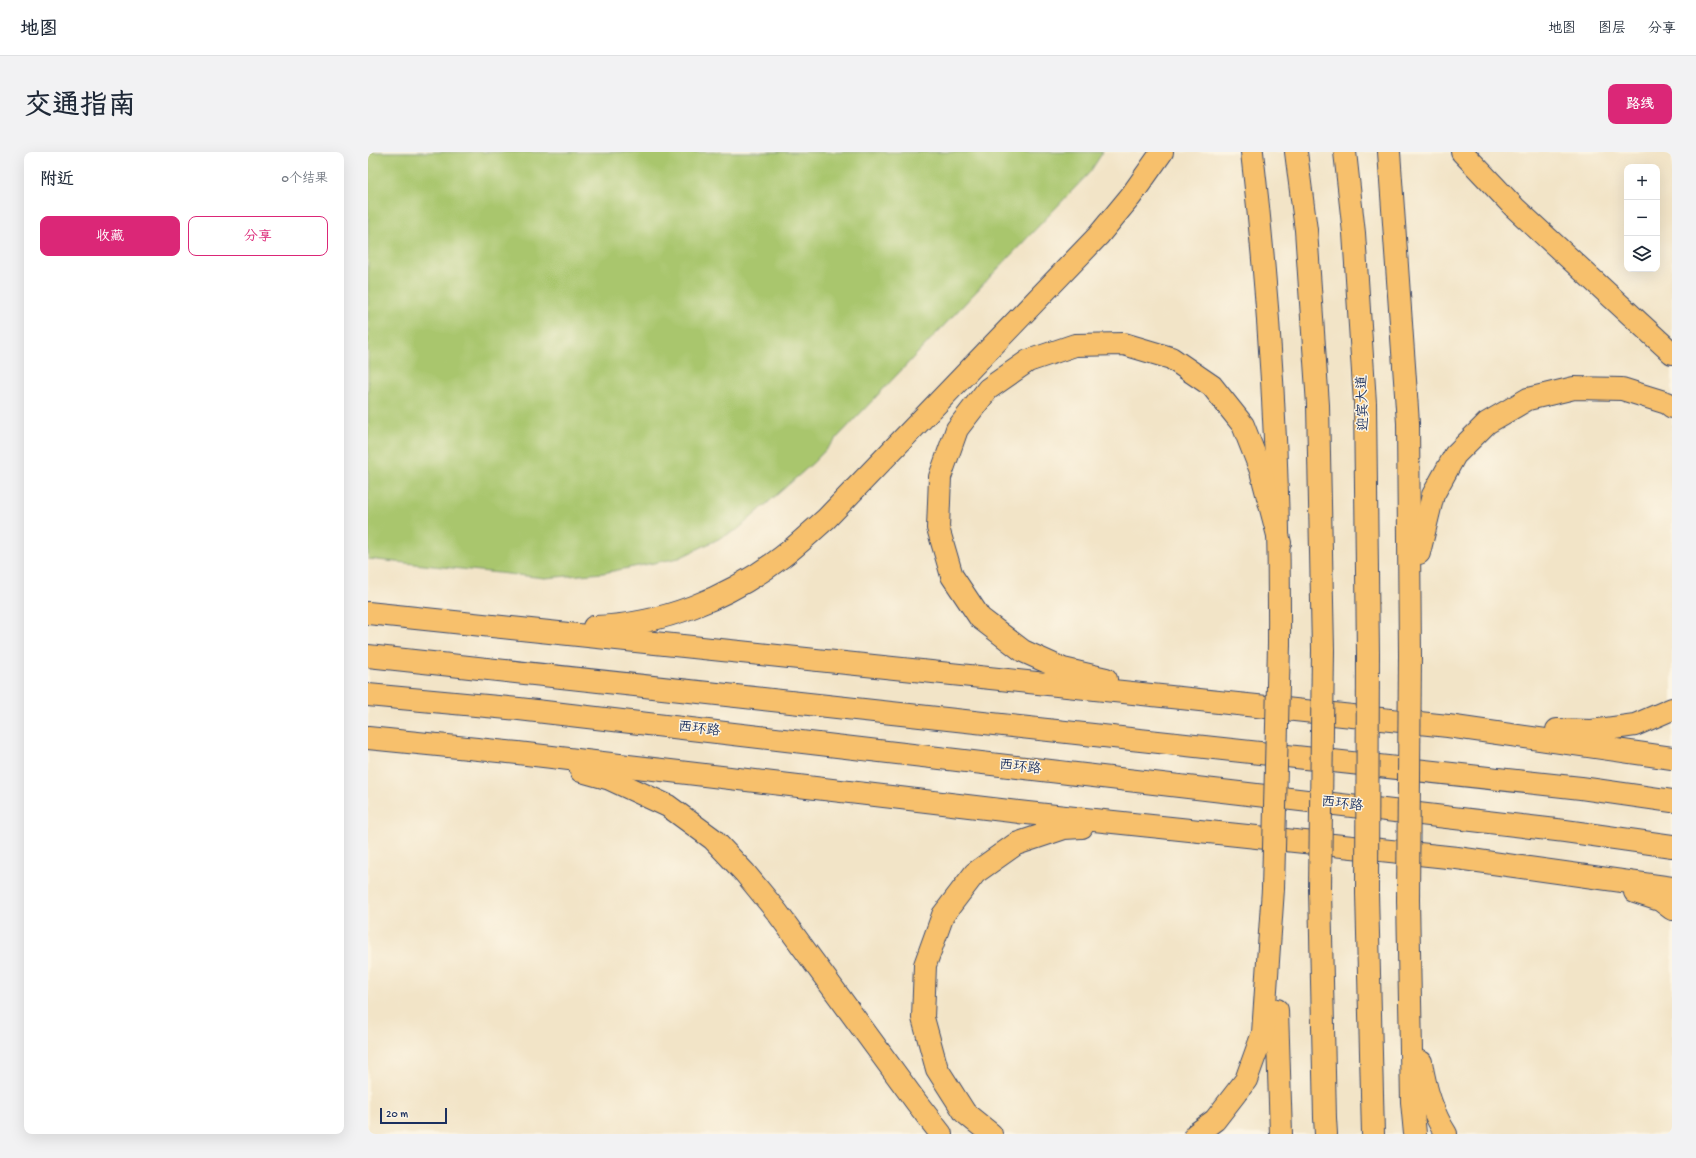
<!DOCTYPE html>
<html lang="zh">
<meta charset="utf-8">
<style>
body{margin:0;font-family:"Gochi Hand","LXGW WenKai TC",sans-serif;background:#f2f2f3;color:#1f2937}
.controls{position:absolute;right:12px;top:12px;display:grid;overflow:hidden;border-radius:8px;box-shadow:0 4px 16px #0002}
.controls button{width:36px;height:36px;display:grid;place-items:center;padding:0;border:0;border-bottom:1px solid #e0e1e3;background:#fff;color:#1f2937;font:20px sans-serif}
.scale{position:absolute;left:12px;bottom:10px;width:67px;box-sizing:border-box;padding-left:4px;border:2px solid #1b2f5e;border-top:0;font-size:11px;line-height:14px;white-space:nowrap;color:#1b2f5e;-webkit-text-stroke:3px #fcf5e5;paint-order:stroke}
.list{margin:0;padding:0;list-style:none}
h2{display:flex;justify-content:space-between;align-items:center;height:52px;margin:0;padding:0 16px;font-size:17px}
h2 small{font-size:13px;font-weight:400;color:#747a83}
.actions{display:flex;gap:8px;padding:12px 16px}
.actions a{flex:1;padding:9px 0;border:1px solid #db2777;border-radius:8px;text-align:center;font-size:14px;color:#db2777}
.actions .main{background:#db2777;color:#fff}
.icon{flex:none;width:22px;height:22px;fill:none;stroke:currentColor;stroke-width:2;stroke-linecap:round;stroke-linejoin:round}
.map{position:relative;flex:none;width:1304px;height:982px;overflow:hidden;border-radius:8px}
header{display:flex;align-items:center;gap:24px;box-sizing:border-box;height:56px;padding:0 20px;background:#fff;border-bottom:1px solid #e0e1e3}
header strong{font-size:19px}
nav{display:flex;gap:22px;margin-inline-start:auto;font-size:14px}
.intro{display:flex;align-items:center;justify-content:space-between;box-sizing:border-box;height:96px;padding:0 24px}
h1{margin:0;font-size:28px}
.button{padding:10px 18px;border-radius:8px;background:#db2777;color:#fff;font-size:14px;font-weight:700}
main{display:flex;gap:24px;padding:0 24px}
aside{flex:1;background:#fff;border-radius:8px;box-shadow:0 4px 16px #0002}
.map>svg:first-child{display:block}
.green{fill:#a9c66d;stroke:#627a66}
.lines{fill:none;stroke-linecap:round;stroke-linejoin:round}
.primary-casing{stroke:#3b4a6e;stroke-width:24}
.trunk-casing{stroke:#3b4a6e;stroke-width:24}
.primary{stroke:#f7c06c;stroke-width:22}
.trunk{stroke:#f7c06c;stroke-width:22}
.trunk-bridge-casing{stroke:#3b4a6e;stroke-width:24;stroke-linecap:butt}
.trunk-bridge{stroke:#f7c06c;stroke-width:22}
.labels{text-anchor:middle;dominant-baseline:central;stroke-width:3;stroke-linejoin:round;paint-order:stroke}
.street-label{font-size:14px;fill:#1b2f5e;stroke:#fcf5e5}
</style>
<header>
<strong>地图</strong>
<nav><a>地图</a><a>图层</a><a>分享</a></nav>
</header>
<div class="intro"><h1>交通指南</h1><a class="button">路线</a></div>
<main>
<aside>
<h2>附近<small>0个结果</small></h2>
<ul class="list">
</ul>
<div class="actions"><a class="main">收藏</a><a>分享</a></div>
</aside>
<div class="map">
<svg width="1304" height="982" viewBox="0 0 1304 982">
<rect width="100%" height="100%" fill="#fcf5e5"/>
<filter id="ink" filterUnits="userSpaceOnUse"><feTurbulence type="fractalNoise" baseFrequency=".025" numOctaves="2"/><feDisplacementMap in="SourceGraphic" scale="8" xChannelSelector="R" yChannelSelector="G"/><feConvolveMatrix kernelMatrix="1 2 1 2 8 2 1 2 1" color-interpolation-filters="sRGB"/></filter>
<filter id="wash" filterUnits="userSpaceOnUse"><feTurbulence type="fractalNoise" baseFrequency=".012" numOctaves="4" result="noise"/><feDisplacementMap in="SourceGraphic" scale="16" xChannelSelector="R" yChannelSelector="G"/><feGaussianBlur stdDeviation="0.9" result="paint"/><feColorMatrix in="noise" values="0 0 0 0 0 0 0 0 0 0 0 0 0 0 0 0 0 1.4 0 .05"/><feComposite in="paint" operator="in"/></filter>
<g filter="url(#wash)">
<rect width="100%" height="100%" fill="#f2e4c7"/>
<polygon class="green" points="0,0 735,0 722,20 446,310 369,378 311,406 235,421 177,426 0,407"/>
</g>
<g filter="url(#ink)">
<g class="lines">
<defs>
<g id="primary">
<polyline points="0,504 1213,636 1304,649"/>
<polyline points="0,543 151,557 1197,679 1304,694"/>
</g>
<g id="trunk">
<path d="M 884,0 C 903,163 912,327 911,492"/>
<polyline points="928,0 938,78 950,253 955,498"/>
<polyline points="977,0 986,81 997,251 1000,502"/>
<polyline points="1021,0 1040,271 1042,503"/>
<polyline points="1094,0 1147,56 1304,201"/>
<polyline points="1051,401 1065,343 1087,303 1119,271 1160,247 1206,236 1254,237 1299,251 1304,255"/>
<polyline points="0,461 1080,574 1304,606"/>
<path d="M 226,475 C 294,473 360,446 414,405 C 429,394 443,380 458,367 L 730,84 L 763,44 L 794,0"/>
<polyline points="738,527 695,517 655,499 612,466 584,424 570,376 572,325 589,277 620,237 660,209 707,193 756,192 803,206 844,234 875,273 893,319 912,391"/>
<polyline points="1189,578 1224,579 1267,573 1304,557"/>
<polyline points="0,586 150,601 659,661 1089,706 1304,736"/>
<polyline points="213,619 242,627 300,654 345,687 377,721 409,760 549,951 573,982"/>
<polyline points="952,738 957,966 958,982"/>
<polyline points="1267,740 1292,748 1304,757"/>
<polyline points="999,741 1005,982"/>
<polyline points="1040,748 1044,950 1047,982"/>
<polyline points="909,858 913,982"/>
<path d="M 1053,910 C 1057,936 1064,960 1078,982"/>
<polyline points="623,982 597,961 569,917 555,866 557,813 575,763 607,721 648,692 696,676 714,675"/>
<polyline points="828,982 847,968 878,928 895,881 905,737"/>
</g>
</defs>
<use href="#primary" class="primary-casing"/>
<use href="#trunk" class="trunk-casing"/>
<use href="#primary" class="primary"/>
<use href="#trunk" class="trunk"/>
<defs>
<g id="trunk-bridge">
<polyline points="905,737 911,492"/>
<polyline points="952,738 955,498"/>
<polyline points="999,741 1000,502"/>
<polyline points="1040,748 1042,503"/>
</g>
</defs>
<use href="#trunk-bridge" class="trunk-bridge-casing"/>
<use href="#trunk-bridge" class="trunk-bridge"/>
</g>
</g>
<g class="labels">
<g class="street-label">
<text transform="translate(996 251) rotate(-92)">迎宾大道</text>
<text transform="translate(331 578) rotate(7)">西环路</text>
<text transform="translate(652 616) rotate(7)">西环路</text>
<text transform="translate(974 653) rotate(7)">西环路</text>
</g>
</g>
</svg>
<div class="controls">
<button>+</button>
<button>−</button>
<button><svg class="icon" aria-label="layers" viewBox="0 0 24 24"><path d="M12 4l9 5-9 5-9-5zM3 14l9 5 9-5"/></svg></button>
</div>
<div class="scale">20 m</div>
</div>
</main>
